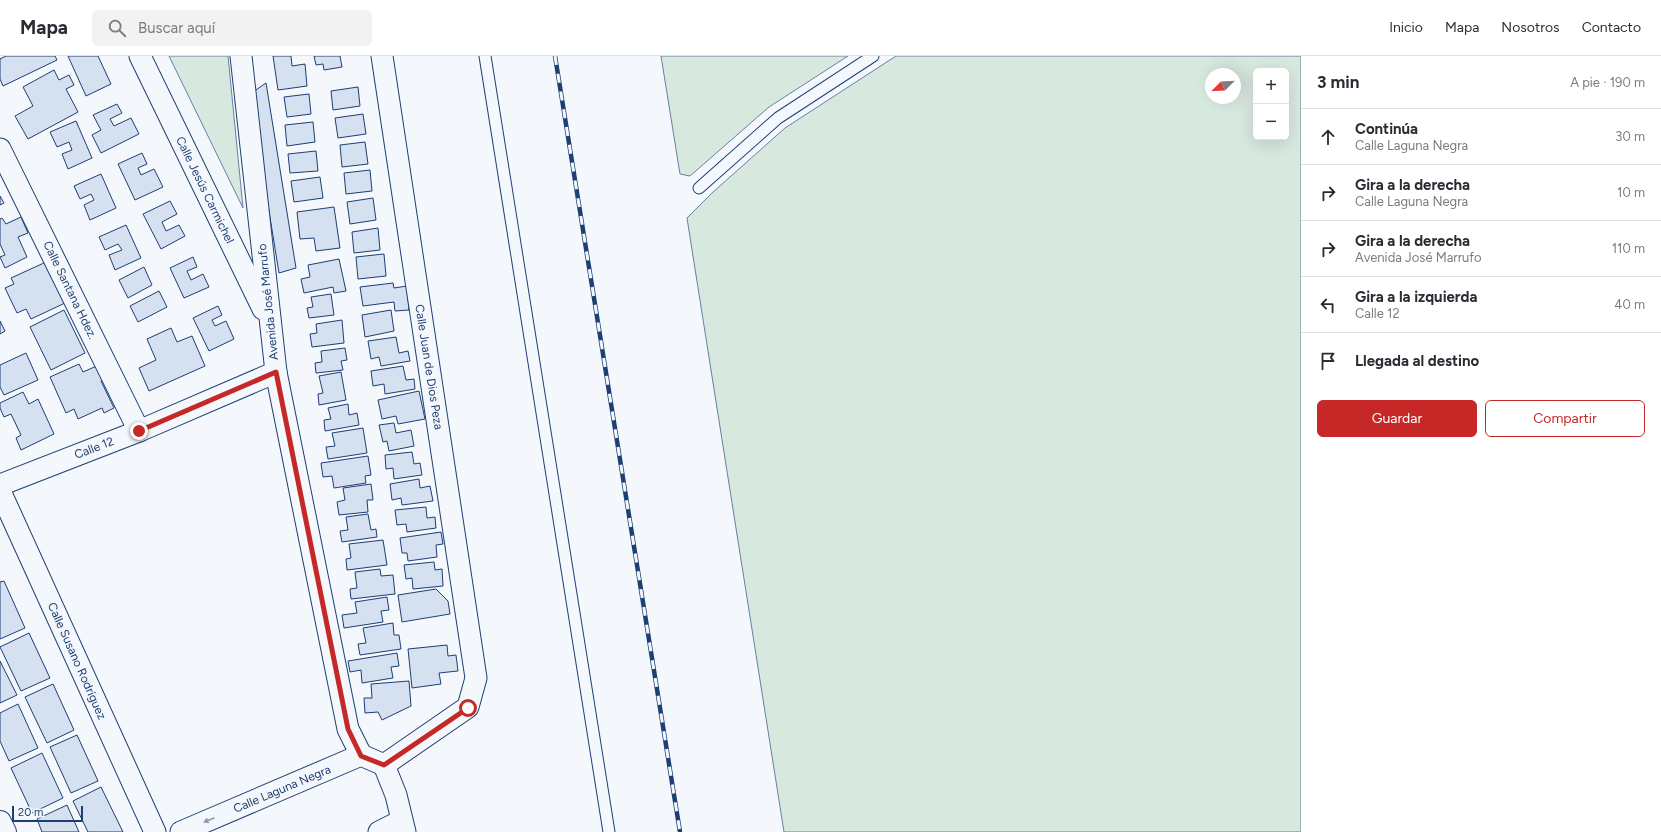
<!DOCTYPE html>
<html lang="es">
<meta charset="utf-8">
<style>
body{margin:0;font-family:Figtree,sans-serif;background:#f2f2f3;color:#2b2b33}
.controls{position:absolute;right:12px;top:12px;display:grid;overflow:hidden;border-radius:6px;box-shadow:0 4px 16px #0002}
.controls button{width:36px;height:36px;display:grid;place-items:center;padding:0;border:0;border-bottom:1px solid #e1e1e2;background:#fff;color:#2b2b33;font:20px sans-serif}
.compass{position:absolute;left:1205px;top:12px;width:36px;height:36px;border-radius:50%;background:#fff;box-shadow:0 4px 16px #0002;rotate:246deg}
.scale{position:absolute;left:12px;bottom:10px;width:71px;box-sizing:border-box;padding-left:4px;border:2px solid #1d3f73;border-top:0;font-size:11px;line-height:14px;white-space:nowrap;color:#1d3f73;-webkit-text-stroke:3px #f4f7fb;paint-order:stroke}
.stop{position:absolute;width:12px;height:12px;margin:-9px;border:3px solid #c62828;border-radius:50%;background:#fff}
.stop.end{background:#c62828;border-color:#fff;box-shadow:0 1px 4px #0008}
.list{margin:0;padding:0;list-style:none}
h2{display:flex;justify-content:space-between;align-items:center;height:52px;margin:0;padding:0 16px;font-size:17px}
h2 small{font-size:13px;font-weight:400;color:#7c7c81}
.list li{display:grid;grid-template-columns:26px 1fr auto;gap:12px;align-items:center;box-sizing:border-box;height:56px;padding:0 16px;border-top:1px solid #e1e1e2}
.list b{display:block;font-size:15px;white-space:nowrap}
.list p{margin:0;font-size:13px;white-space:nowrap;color:#7c7c81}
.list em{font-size:13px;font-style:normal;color:#7c7c81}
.actions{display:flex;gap:8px;padding:12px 16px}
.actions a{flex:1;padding:9px 0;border:1px solid #c62828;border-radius:6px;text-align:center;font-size:14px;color:#c62828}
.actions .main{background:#c62828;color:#fff}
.icon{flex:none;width:22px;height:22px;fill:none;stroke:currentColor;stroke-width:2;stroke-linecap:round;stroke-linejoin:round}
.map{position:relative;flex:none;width:1301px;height:776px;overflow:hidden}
header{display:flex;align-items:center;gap:24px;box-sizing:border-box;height:56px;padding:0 20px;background:#fff;border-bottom:1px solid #e1e1e2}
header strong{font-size:19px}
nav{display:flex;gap:22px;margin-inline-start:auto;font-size:14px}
.search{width:280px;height:36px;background:#f2f2f3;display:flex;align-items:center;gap:10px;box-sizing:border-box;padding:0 14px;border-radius:6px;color:#7c7c81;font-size:15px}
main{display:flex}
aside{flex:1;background:#fff}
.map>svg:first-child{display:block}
.green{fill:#d7e8df;stroke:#687fa3;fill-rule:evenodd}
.building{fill:#d5e0f0;stroke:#1d3f73}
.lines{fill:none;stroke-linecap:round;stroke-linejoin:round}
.service-casing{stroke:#1d3f73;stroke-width:13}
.minor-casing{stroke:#1d3f73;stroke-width:23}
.tertiary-casing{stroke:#1d3f73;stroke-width:24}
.service{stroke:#f4f7fb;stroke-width:11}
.minor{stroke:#f4f7fb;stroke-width:21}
.tertiary{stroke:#f4f7fb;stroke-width:22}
.rail-casing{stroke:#1d3f73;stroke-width:4.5}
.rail{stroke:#f4f7fb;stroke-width:3;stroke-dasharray:9;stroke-linecap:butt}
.oneway{fill:#889bb7}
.route{stroke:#c62828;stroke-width:5}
.labels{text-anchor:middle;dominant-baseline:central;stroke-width:3;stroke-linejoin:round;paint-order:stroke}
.street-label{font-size:12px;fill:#1d3f73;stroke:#f4f7fb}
</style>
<header>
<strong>Mapa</strong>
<div class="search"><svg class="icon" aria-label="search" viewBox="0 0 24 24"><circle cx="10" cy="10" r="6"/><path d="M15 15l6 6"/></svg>Buscar aquí</div>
<nav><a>Inicio</a><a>Mapa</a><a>Nosotros</a><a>Contacto</a></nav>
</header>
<main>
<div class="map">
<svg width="1301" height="776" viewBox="0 0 1301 776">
<rect width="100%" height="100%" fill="#f4f7fb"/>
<g class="green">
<polygon points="169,0 228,0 243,152"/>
<polygon points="661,0 848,0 769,51 690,120 680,118"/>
<path d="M 896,0 L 1301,0 L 1301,776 L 784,776 L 687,162 L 712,137 L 785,72 ZM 1256,15 L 1286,15 L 1286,81 L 1256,81 ZM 1211,18 L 1235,18 L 1235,42 L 1211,42 Z"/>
</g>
<g class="building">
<polygon points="6,0 55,0 57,4 3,30 0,23 0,3"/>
<polygon points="68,0 98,0 111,28 86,40"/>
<polygon points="273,0 291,0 292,10 305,8 307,30 278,34"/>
<polygon points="314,0 340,0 342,11 324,14 323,8 316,9"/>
<polygon points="54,14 59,24 69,19 74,29 66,33 78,56 28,83 15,60 33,50 23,31"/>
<polygon points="266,27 296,212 279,217 250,38"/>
<polygon points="358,31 360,50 333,54 331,35"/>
<polygon points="309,38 311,58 287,61 284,41"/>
<polygon points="117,48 122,57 110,63 114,70 131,62 139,78 101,97 92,79 101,74 93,59"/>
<polygon points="363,58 366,78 338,82 335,62"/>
<polygon points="76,65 92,102 68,113 62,98 72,94 69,86 57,91 50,76"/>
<polygon points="313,66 315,86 287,90 285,69"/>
<polygon points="365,86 368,108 342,111 340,89"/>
<polygon points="316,95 318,115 290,117 288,98"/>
<polygon points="142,97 147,108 138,112 141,119 154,113 163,131 135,144 118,108"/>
<polygon points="370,114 372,135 346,138 344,117"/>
<polygon points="101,118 116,152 90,164 84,149 94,144 91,138 80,143 74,130"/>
<polygon points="320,121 323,142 294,146 291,125"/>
<polygon points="0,140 4,147 0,149"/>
<polygon points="373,142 376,164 350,168 347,146"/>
<polygon points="170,145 177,158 162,166 166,175 179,169 185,180 161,193 143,158"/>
<polygon points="334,151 340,192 316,195 314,182 300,183 297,156"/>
<polygon points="21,161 28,177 18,181 27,201 5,212 0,201 5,199 0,188 0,163 2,162 6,168"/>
<polygon points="126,169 141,202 115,214 109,199 122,194 118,188 105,194 99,181"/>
<polygon points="378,172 380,194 354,197 352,176"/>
<polygon points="384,198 386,220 358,223 356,201"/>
<polygon points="193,201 197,211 187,215 191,224 203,218 209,231 184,242 170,212"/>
<polygon points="339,203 346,235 334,237 333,231 304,237 301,223 310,221 308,209"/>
<polygon points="46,206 65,247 31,263 26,253 17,257 5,232 14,228 11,222"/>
<polygon points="144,211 152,229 128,242 119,224"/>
<polygon points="393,227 394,232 407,230 409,254 395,255 394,246 363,250 360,231"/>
<polygon points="159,235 167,251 138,266 130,250"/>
<polygon points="331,238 334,259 309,262 307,252 313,251 311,241"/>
<polygon points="218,250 222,259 212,264 215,270 226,265 234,283 209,295 193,262"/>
<polygon points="64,254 85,297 51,314 30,271"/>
<polygon points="391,254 394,275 365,281 362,259"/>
<polygon points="342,264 344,287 312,291 310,278 317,277 316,268"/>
<polygon points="0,265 5,275 0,278"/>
<polygon points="171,272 177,286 192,280 205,310 149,335 139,312 156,304 147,283"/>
<polygon points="396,281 399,297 408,295 410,305 381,310 379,301 371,303 368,285"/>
<polygon points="345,292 347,304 341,305 343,314 316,317 315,307 322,306 321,295"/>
<polygon points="26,297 38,324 4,339 0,331 0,309"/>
<polygon points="79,308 83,316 99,309 106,323 101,325 114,352 104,357 102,352 78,363 74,353 66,357 50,321"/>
<polygon points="403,310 406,324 414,323 415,333 385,338 384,328 373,330 371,315"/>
<polygon points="341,316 346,344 319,349 318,338 323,337 319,320"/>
<polygon points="419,335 425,363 398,368 396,360 382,363 378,344"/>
<polygon points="23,336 29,348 38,343 54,378 21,394 16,382 21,379 11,358 4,361 0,352 0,347"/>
<polygon points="348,348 349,359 357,357 359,369 325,375 324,364 331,363 328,352"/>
<polygon points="394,367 396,377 411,374 414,390 389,395 387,385 383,386 379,369"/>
<polygon points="363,372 367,397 328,403 326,391 335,390 332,377"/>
<polygon points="412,396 414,408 420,407 422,419 394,423 393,412 386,413 385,399"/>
<polygon points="368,400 371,419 365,420 366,427 334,432 332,420 323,421 321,407"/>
<polygon points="419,423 420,432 430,430 433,445 402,449 401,442 392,444 390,428"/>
<polygon points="371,428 373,444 367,444 368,456 339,459 337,446 345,444 343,432"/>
<polygon points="426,451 427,462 435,461 436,472 407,476 406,468 397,469 395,454"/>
<polygon points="368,458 371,474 376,473 377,481 342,486 340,475 348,474 346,461"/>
<polygon points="441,476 443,488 436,489 437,501 408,505 407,497 402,497 400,482"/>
<polygon points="383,484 387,509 347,514 346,503 351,502 349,488"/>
<polygon points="434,506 435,514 442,513 443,530 413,533 412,522 406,523 404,509"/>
<polygon points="380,513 381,520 393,519 395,538 351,543 350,533 357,532 355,516"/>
<polygon points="4,525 25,572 0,583 0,526"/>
<polygon points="436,533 448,545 450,558 402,566 398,539"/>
<polygon points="387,541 389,554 381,555 383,566 344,572 342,559 357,557 355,546"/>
<polygon points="393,567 394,579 399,579 401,593 360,599 358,588 366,587 363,572"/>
<polygon points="29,577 50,622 21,635 0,591"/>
<polygon points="447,589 448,600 456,599 458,615 439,617 441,628 412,632 408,593"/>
<polygon points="397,597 399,610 391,611 393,622 362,627 361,614 350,616 348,605"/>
<polygon points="0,605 17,639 0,647"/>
<polygon points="409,625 411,650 382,664 378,656 365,657 364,642 372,642 371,628"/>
<polygon points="53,628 74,674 47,687 25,641"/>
<polygon points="18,648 38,692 9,705 0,685 0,657"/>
<polygon points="77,679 98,725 71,737 50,691"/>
<polygon points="42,697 63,742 32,757 11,712"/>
<polygon points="101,731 123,776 88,776 73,745"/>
<polygon points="67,749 79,776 42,776 37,763"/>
</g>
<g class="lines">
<defs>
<g id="service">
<polyline points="485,0 609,776"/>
<polyline points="699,132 778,62 873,0"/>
</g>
<g id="minor">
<polyline points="140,0 263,253"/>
<polyline points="241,0 276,316 348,673 361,699"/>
<polyline points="382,0 476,622 468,651 384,709"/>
<polyline points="0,93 139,375"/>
<polyline points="0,429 139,375 276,316"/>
<polyline points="0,435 155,776"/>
<polyline points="181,776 361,699 384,709 396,739 405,776"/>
<polyline points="379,776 401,765"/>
</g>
<polyline id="tertiary" points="0,766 5,776"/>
</defs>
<use href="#service" class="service-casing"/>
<use href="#minor" class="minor-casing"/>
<use href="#tertiary" class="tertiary-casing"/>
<use href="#service" class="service"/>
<use href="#minor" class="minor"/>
<use href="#tertiary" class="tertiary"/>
<defs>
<polyline id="rail" points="555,0 680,776"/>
</defs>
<use href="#rail" class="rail-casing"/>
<use href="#rail" class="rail"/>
</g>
<defs><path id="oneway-solid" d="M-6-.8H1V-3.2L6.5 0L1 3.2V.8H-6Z"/></defs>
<use class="oneway" href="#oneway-solid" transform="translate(209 764) rotate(157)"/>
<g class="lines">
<polyline class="route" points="139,375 276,316 348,673 361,700 384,709 468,652"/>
</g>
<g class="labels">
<g class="street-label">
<text transform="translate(205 134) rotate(64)">Calle Jesús Carmichel</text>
<text transform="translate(70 234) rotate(64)">Calle Santana Hdez.</text>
<text transform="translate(268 246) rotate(-96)">Avenida José Marrufo</text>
<text transform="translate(429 311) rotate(81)">Calle Juan de Dios Peza</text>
<text transform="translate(94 392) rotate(-21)">Calle 12</text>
<text transform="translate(77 605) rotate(66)">Calle Susano Rodríguez</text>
<text transform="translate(282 733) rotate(-23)">Calle Laguna Negra</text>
</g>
</g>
</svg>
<div class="controls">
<button>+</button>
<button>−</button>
</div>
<svg class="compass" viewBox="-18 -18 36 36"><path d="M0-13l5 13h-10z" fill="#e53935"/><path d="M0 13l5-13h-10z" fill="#7c7c81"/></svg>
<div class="scale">20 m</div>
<div class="stop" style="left:468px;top:652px"></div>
<div class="stop end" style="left:139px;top:375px"></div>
</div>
<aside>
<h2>3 min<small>A pie · 190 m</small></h2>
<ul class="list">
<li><svg class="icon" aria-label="ahead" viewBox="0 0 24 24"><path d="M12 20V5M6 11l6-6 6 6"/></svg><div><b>Continúa</b><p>Calle Laguna Negra</p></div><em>30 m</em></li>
<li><svg class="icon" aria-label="right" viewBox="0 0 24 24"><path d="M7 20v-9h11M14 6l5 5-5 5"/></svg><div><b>Gira a la derecha</b><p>Calle Laguna Negra</p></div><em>10 m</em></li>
<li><svg class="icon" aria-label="right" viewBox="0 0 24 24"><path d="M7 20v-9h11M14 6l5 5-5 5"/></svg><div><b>Gira a la derecha</b><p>Avenida José Marrufo</p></div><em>110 m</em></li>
<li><svg class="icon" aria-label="left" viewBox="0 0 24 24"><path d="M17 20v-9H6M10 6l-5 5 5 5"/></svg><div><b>Gira a la izquierda</b><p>Calle 12</p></div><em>40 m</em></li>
<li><svg class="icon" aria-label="arrive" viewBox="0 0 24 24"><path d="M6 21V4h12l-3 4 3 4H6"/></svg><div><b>Llegada al destino</b></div></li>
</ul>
<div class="actions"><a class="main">Guardar</a><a>Compartir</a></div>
</aside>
</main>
